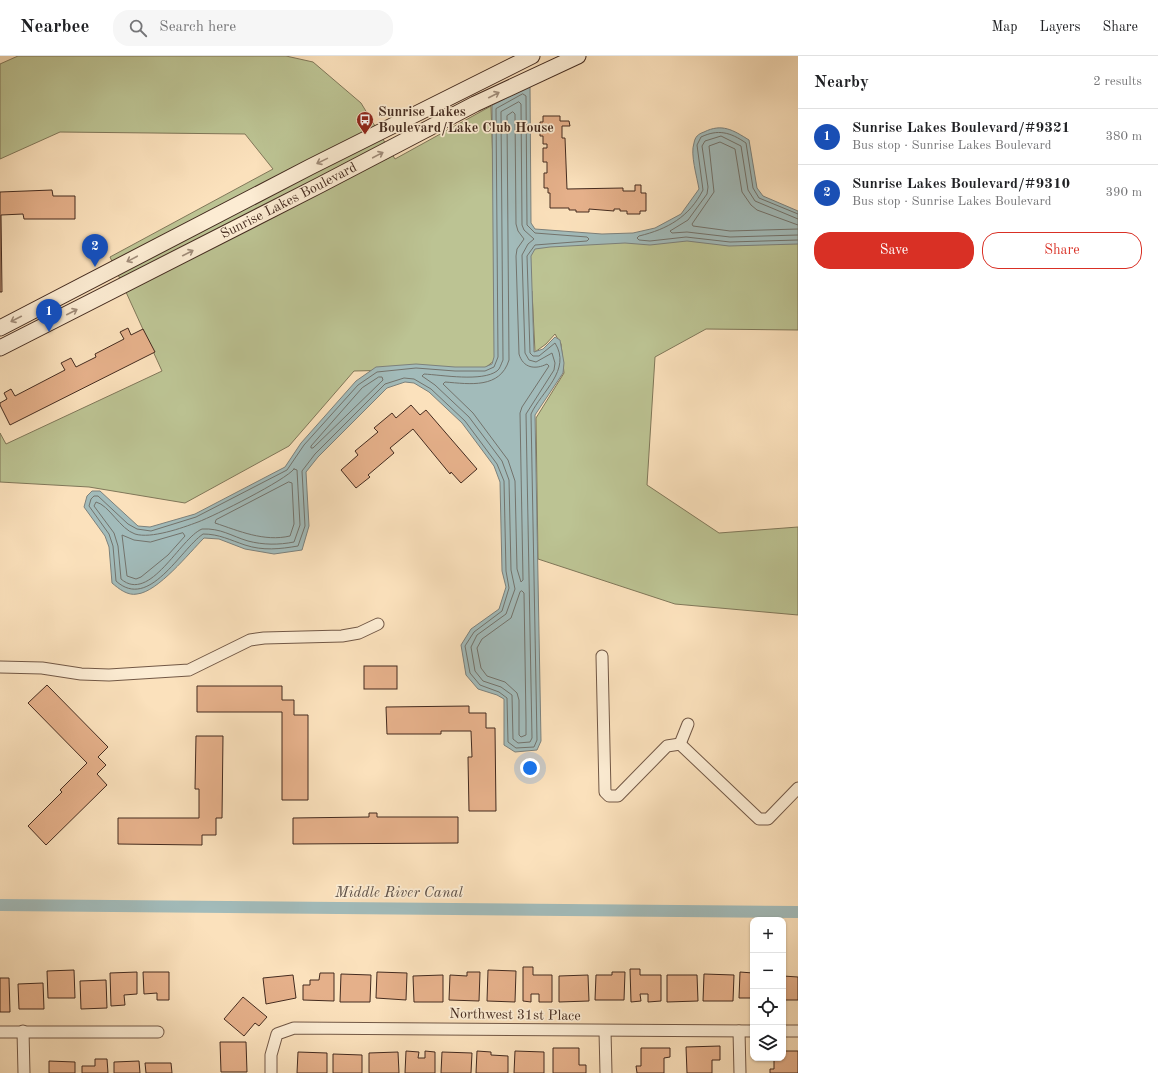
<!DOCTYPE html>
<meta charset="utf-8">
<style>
body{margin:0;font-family:"Old Standard TT",serif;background:#f6f6f6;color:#202124}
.controls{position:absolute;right:12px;bottom:12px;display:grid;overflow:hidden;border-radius:8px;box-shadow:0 1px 3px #0004}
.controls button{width:36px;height:36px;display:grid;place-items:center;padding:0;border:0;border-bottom:1px solid #e0e0e0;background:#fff;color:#202124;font:20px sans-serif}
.you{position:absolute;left:530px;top:712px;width:14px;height:14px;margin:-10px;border:3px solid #fff;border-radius:50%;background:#1a73e8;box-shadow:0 0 0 6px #1a73e833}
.badge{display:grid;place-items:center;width:26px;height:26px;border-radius:50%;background:#d93025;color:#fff;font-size:13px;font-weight:700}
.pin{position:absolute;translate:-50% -33px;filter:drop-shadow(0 1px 2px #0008)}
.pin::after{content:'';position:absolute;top:21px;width:14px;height:12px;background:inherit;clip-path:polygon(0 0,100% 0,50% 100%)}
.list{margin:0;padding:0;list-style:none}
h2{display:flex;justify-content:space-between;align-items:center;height:52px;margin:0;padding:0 16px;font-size:17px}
h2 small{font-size:13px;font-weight:400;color:#757577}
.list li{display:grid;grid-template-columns:26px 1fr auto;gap:12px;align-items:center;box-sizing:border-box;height:56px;padding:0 16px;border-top:1px solid #e0e0e0}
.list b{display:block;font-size:15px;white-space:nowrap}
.list p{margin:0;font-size:13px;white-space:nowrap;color:#757577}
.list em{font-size:13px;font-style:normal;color:#757577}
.actions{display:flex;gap:8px;padding:12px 16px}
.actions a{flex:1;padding:9px 0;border:1px solid #d93025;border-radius:16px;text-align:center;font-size:14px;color:#d93025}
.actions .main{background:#d93025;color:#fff}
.icon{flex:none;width:22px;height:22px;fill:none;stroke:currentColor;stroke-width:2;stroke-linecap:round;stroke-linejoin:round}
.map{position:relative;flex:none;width:798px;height:1017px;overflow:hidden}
header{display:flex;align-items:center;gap:24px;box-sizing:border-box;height:56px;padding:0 20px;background:#fff;border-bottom:1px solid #e0e0e0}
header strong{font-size:19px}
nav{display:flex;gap:22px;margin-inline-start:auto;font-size:14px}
.search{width:280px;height:36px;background:#f6f6f6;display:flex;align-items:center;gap:10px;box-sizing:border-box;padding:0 14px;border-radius:16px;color:#757577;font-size:15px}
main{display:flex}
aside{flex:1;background:#fff}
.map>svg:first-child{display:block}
.green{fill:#bcc393;stroke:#807759}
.water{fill:#a2bbba;stroke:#7c817c}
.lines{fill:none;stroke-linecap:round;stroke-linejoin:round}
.shore{stroke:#73736c;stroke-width:1}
.canal{stroke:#a2bbba;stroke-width:12}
.building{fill:#e5b08a;stroke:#442b1f}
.street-casing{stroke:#725846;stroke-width:13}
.secondary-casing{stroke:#442b1f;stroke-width:17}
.street{stroke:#fcecd3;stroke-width:11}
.secondary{stroke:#fcecd3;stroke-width:15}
.oneway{stroke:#a08c79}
.labels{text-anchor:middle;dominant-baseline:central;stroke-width:3.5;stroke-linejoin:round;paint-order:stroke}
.poi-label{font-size:14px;font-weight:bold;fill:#442b1f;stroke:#fcecd3;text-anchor:start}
.street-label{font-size:14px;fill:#442b1f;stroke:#fcecd3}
.water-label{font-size:15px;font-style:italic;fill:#5c4f46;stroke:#fcecd3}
</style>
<header>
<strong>Nearbee</strong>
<div class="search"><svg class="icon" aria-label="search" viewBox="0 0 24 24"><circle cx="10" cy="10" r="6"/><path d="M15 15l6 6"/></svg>Search here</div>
<nav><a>Map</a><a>Layers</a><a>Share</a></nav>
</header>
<main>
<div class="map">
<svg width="798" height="1017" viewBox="0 0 798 1017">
<rect width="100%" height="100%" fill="#fbe1bc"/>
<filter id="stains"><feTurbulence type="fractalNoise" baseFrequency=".005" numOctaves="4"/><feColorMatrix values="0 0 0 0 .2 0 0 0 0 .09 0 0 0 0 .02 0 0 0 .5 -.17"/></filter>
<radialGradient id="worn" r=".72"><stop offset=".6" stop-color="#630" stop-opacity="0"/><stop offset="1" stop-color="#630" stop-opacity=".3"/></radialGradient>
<polygon class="green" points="18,0 286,0 313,6 361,47 395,103 491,50 497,225 528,190 637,183 798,183 798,274 706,273 655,301 647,429 719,477 798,471 798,559 675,548 538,503 536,362 564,317 561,288 555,278 546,288 535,296 532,235 494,234 495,304 485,312 354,315 289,390 185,447 89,431 0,426 0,377 6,388 162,315 110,201 273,113 245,78 60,76 0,103 0,8"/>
<path class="water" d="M 530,30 L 531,167 L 535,173 L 602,178 L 633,177 L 655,172 L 681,158 L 699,133 C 697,121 690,98 694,87 C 695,81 698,78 704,76 C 722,67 733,74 749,84 L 757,132 L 763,140 L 798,155 L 798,188 L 729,190 L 687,185 L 650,189 L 625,187 L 550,191 L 535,193 L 531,200 L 534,296 L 543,293 L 555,281 L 560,284 L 564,307 L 563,317 L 535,359 L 541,685 L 537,694 L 515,696 L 504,689 L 504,643 L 497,639 L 478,633 L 466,619 L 461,589 L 471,573 L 499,553 L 506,531 L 502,515 L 500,426 L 494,410 L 462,367 L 429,336 L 414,327 L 405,326 L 387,332 L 318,401 L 306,416 L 309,470 L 302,494 L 274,498 L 245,493 L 219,483 L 204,482 C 189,497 158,536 137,538 C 128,540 119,533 112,527 L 109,491 L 105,480 L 84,451 L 87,440 L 92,435 L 100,435 L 138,470 L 150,471 L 195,458 L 285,411 L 301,387 L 356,325 L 376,311 L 416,308 L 455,311 L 485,311 L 492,308 L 494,301 L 492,49 Z"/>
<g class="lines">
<g class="shore">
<path d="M 523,38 L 526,40 L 527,169 L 535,177 L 587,181 L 589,183 L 587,185 L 535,189 L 527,200 L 530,297 L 533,300 L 539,300 L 555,287 C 572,314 541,336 531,358 L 537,684 L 534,691 L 516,692 L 508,686 L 507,642 L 499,636 L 480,629 L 470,617 L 465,590 L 474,576 L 502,555 L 509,532 L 506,515 L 504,425 L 497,408 L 465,365 L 431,333 L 414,323 L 404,322 L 385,328 L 315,398 L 302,415 L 305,470 L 298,490 C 280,493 263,495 245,489 C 230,484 219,478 203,478 C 180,494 149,555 116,525 L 113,490 L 109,478 L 89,450 L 91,443 L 94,440 L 98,440 L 128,468 L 137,473 L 151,475 L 196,461 L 287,414 L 304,389 L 358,329 L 377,316 L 416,312 L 455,315 L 485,315 L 494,311 L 498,301 L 496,53 Z"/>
<path d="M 519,46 L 521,48 L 522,169 L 524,174 L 534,183 L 528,188 L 522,199 L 525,297 L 529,304 L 536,306 L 552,297 L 555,307 L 554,314 L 526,358 L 532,682 L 530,686 L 518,687 L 513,683 L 512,639 L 501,631 L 483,625 L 475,615 L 471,591 L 477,579 L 506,558 L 515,533 L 511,514 L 509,424 L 502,405 L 469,361 L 435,329 L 422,320 L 424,318 C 442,319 482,326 497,315 C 500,313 501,308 503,304 L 501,56 Z"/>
<path d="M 513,56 L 515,58 L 516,168 L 518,175 L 524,183 L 517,193 L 516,200 L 519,298 C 523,312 535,314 547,308 L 549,310 L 522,351 L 520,357 L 523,524 L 521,526 L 517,513 L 515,425 L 508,404 L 473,357 L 443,328 L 445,326 C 470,328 500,333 509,304 L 507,60 Z"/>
<path d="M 798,158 L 759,142 L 753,132 L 746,87 C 730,76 718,73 701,81 L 697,89 L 703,134 C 689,161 668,173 639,180 L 637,182 L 639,184 L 650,185 L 686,181 L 730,186 L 798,184"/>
<polyline points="798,163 755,145 748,134 741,90 721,80 705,85 702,90 708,131 707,138 688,164 670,175 672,177 687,176 730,181 798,179"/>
<polyline points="798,169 757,154 751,149 742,136 735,93 720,86 709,90 714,136 692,168 693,170 730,175 798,173"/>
<polygon points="379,321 382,321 383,324 313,392 311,392 311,390 362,332"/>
<path d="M 294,413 L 297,414 L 300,469 L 294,486 C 279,489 263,489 248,485 C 231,480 221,472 202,473 C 180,482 150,548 121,523 L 118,490 L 114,477 L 94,450 L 96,446 C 109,449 120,473 135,478 C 151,483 182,472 198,466 C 214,460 286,424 294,413 Z"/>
<path d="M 289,426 L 292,427 L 294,468 L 290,480 C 264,486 239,475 215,467 L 216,464 Z"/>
<polygon points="183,477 185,480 168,499 141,521 136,523 127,520 122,479 134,484 150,486"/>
<polygon points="522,535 524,537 526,665 526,679 521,681 519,679 519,644 517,637 505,626 487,620 481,612 477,592 482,583 511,562 520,536"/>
</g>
<polyline class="canal" points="0,849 798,856"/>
</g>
<g class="building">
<polygon points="543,60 560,60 560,65 569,65 570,70 562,70 562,82 565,82 567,133 623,132 623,135 635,135 635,129 641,129 641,137 646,137 646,155 640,155 640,158 627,158 627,155 620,155 620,153 614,153 614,155 589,153 589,156 576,156 576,154 569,154 569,152 550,152 550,137 548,137 548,132 544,132 544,117 547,117 547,106 543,106 543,92 547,92 547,88 543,88 543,80 540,80 540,66 543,66"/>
<polygon points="52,134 53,140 75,140 75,163 24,163 23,158 1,159 2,236 0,236 0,136"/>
<polygon points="128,272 131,279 143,273 155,296 10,369 0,349 0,347 7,343 4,337 11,333 15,340 65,314 61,307 71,302 76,311 96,301 95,298 124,283 120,276"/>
<polygon points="411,349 420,359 426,354 477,413 461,427 451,416 450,418 413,373 390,392 394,397 368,419 370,421 356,432 341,414 358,399 355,395 378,376 374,372 392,357 396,362"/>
<rect x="364" y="610" width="33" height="23"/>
<polygon points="47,629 108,691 98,701 106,709 97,718 107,729 46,789 28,770 62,736 60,734 87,707 28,647"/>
<polygon points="197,630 282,630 282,644 294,644 294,659 308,659 308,744 282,744 282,656 197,656"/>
<polygon points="469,650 469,657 486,657 486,672 495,672 496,755 469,755 468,701 472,701 471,675 441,675 441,678 387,678 386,651"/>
<polygon points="196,680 223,680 222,762 216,762 216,779 202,779 202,789 118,788 118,762 199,762 199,733 195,733"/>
<polygon points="369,757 377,757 377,761 458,761 458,787 293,788 293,762 369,761"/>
<polygon points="523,911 533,911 533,919 552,919 552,946 539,946 539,938 531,938 531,946 523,945"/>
<polygon points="630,913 640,913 640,919 661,919 661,945 648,946 648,938 640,938 641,945 631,946"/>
<polygon points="74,914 75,942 48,942 47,915"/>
<polygon points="488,914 516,915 515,946 487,945"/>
<polygon points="137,916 137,938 124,939 125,949 111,950 110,917"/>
<polygon points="143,916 169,916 169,944 157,944 157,937 144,938"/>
<polygon points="377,916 407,917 406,944 376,942"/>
<polygon points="467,916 480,916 479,945 449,944 450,919 467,920"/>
<polygon points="612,916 625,916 624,944 595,944 596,919 612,919"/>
<polygon points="740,916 753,917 753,942 739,942"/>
<polygon points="320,917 334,917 334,945 303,944 303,929 310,929 310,924 319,924"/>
<polygon points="341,918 371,919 370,946 340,946"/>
<polygon points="704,918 734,919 733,945 703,945"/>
<polygon points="293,919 296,942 266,948 263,922"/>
<polygon points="443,919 443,946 414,946 413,920"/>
<polygon points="588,919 589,945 559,946 559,920"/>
<polygon points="667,919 697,919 698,945 667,946"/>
<polygon points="783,920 798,921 798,944 783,944"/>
<polygon points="0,922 9,922 10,956 0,956"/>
<polygon points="106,924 107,952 81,953 80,925"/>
<polygon points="43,927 44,953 19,953 18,928"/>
<polygon points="243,941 267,961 259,970 255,967 244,980 224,963"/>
<polygon points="220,986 246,986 247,1016 221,1016"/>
<polygon points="720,990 720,1004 712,1004 712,1017 687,1017 686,991"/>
<polygon points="553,992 579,992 579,1009 586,1009 586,1017 553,1017"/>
<polygon points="641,992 670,992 670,1001 664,1002 664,1017 637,1017 636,1010 641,1010"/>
<polygon points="406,995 419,996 418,1002 425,1002 425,995 435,996 435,1017 405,1017"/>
<polygon points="477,995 491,996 491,999 508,1000 508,1017 476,1017"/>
<polygon points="515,995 544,996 544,1017 514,1017"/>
<polygon points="783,995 798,995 798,1017 770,1017 770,1013 774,1013 774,1002 783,1002"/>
<polygon points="298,996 327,997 327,1017 297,1017"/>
<polygon points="398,996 399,1017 369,1017 369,997"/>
<polygon points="442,996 472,997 471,1017 441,1017"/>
<polygon points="333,998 362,999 362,1017 333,1017"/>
<polygon points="95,1003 107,1003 108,1017 82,1017 82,1010 95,1010"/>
<polygon points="49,1005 75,1006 75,1017 49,1017"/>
<polygon points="139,1005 140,1017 114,1017 114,1006"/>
<polygon points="145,1007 171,1007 172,1017 146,1017"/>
</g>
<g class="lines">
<defs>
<g id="street">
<polyline points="602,600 605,736 609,740 618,740 667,690 680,688 759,763 768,763 798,732"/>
<polyline points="0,611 42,612 81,618 109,619 189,614 250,584 264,582 342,580 359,577 378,568"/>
<polyline points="680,688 688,668"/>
<polyline points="23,975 24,1017"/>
<polyline points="605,975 606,1017"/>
<polyline points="739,975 740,1017"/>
<polyline points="783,975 798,975"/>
<polyline points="0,976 158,976"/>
<polyline points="271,1017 271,999 277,978 294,972 753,975"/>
</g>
<g id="secondary">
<polyline points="0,272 310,111 532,0"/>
<path id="s1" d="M 0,292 L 320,129 L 475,48 L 578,0"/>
</g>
</defs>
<use href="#street" class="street-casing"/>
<use href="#secondary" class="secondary-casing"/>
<use href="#street" class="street"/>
<use href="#secondary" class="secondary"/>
</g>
<defs><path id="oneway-shaft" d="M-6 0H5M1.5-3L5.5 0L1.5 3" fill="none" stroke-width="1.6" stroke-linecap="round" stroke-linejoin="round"/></defs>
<g class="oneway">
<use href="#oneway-shaft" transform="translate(494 39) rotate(-27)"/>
<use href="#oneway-shaft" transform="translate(378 99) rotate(-28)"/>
<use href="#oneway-shaft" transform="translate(322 105) rotate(154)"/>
<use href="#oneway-shaft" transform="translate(188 197) rotate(-27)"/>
<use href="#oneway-shaft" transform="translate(132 203) rotate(152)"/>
<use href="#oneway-shaft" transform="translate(72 256) rotate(-27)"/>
<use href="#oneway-shaft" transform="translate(16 263) rotate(153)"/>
</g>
<defs>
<symbol id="bus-pin" viewBox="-11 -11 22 30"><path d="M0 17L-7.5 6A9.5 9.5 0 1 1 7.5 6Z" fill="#8f2418" stroke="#fcecd3"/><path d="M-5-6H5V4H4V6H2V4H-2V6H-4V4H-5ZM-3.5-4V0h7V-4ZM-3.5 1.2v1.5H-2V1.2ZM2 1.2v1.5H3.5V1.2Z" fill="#fff"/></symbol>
</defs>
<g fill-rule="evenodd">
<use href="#bus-pin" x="355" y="54" width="20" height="27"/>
</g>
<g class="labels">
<g class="poi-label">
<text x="378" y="56">Sunrise Lakes<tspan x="378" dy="16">Boulevard/Lake Club House</tspan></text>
</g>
<g class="street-label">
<text stroke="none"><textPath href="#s1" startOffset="324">Sunrise Lakes Boulevard</textPath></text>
<text transform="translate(515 959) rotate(1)">Northwest 31st Place</text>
</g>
<g class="water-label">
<text x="399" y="837">Middle River Canal</text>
</g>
</g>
<rect width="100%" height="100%" filter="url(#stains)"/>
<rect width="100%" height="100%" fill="url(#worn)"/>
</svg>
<div class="controls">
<button>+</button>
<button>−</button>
<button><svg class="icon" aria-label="locate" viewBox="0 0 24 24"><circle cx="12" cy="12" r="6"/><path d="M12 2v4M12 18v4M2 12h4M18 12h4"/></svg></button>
<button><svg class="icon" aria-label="layers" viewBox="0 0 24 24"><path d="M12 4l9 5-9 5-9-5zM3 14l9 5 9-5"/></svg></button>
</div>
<div class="you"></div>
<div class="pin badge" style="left:49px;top:276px;background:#1a4fb4">1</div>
<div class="pin badge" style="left:95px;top:211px;background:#1a4fb4">2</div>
</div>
<aside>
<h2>Nearby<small>2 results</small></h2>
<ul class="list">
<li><span class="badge" style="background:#1a4fb4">1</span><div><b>Sunrise Lakes Boulevard/#9321</b><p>Bus stop · Sunrise Lakes Boulevard</p></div><em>380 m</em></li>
<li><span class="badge" style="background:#1a4fb4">2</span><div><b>Sunrise Lakes Boulevard/#9310</b><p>Bus stop · Sunrise Lakes Boulevard</p></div><em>390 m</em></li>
</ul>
<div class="actions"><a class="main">Save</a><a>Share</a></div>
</aside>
</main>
